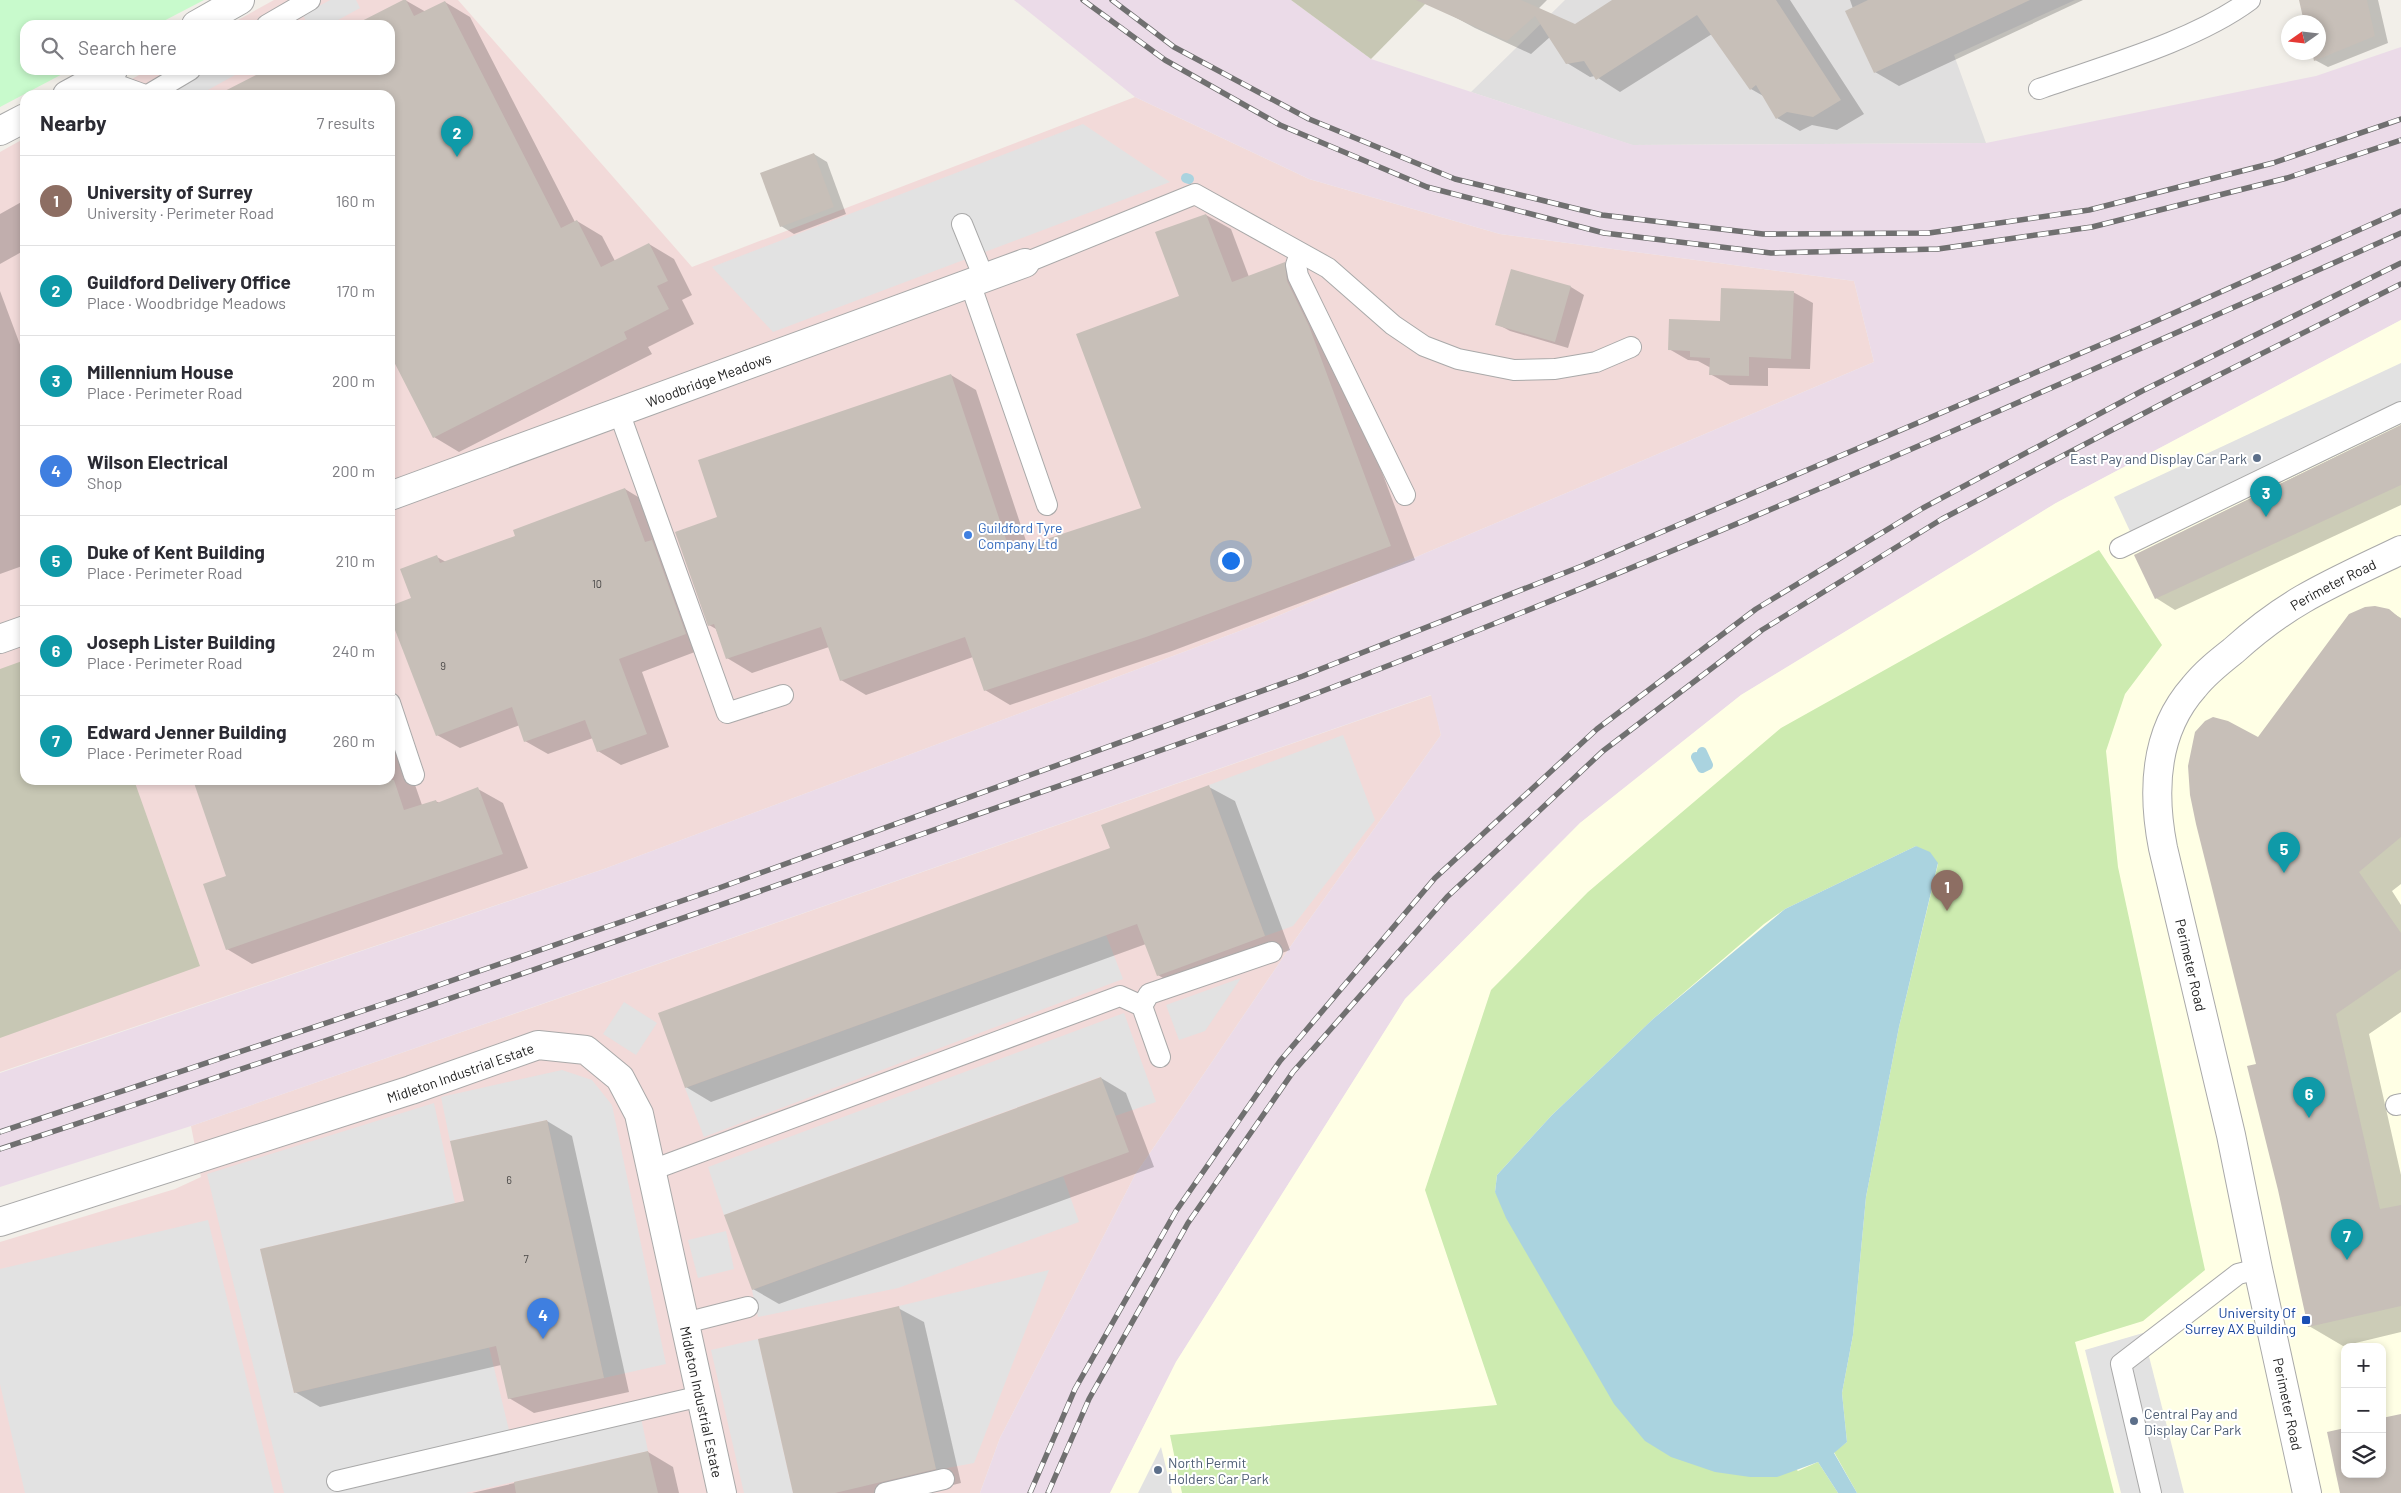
<!DOCTYPE html>
<meta charset="utf-8">
<style>
body{margin:0;font-family:Barlow,sans-serif;background:#f7f7f7;color:#2b2b33}
.controls{position:absolute;right:15px;bottom:15px;display:grid;overflow:hidden;border-radius:10px;box-shadow:0 2px 8px #0003}
.controls button{width:45px;height:45px;display:grid;place-items:center;padding:0;border:0;border-bottom:1px solid #e1e1e2;background:#fff;color:#2b2b33;font:25px sans-serif}
.compass{position:absolute;left:2281px;top:15px;width:45px;height:45px;border-radius:50%;background:#fff;box-shadow:0 2px 8px #0003;rotate:256deg}
.you{position:absolute;left:1230px;top:560px;width:18px;height:18px;margin:-12px;border:4px solid #fff;border-radius:50%;background:#1a73e8;box-shadow:0 0 0 8px #1a73e833}
.badge{display:grid;place-items:center;width:32px;height:32px;border-radius:50%;background:#d40000;color:#fff;font-size:16px;font-weight:700}
.pin{position:absolute;translate:-50% -41px;filter:drop-shadow(0 1px 2px #0008)}
.pin::after{content:'';position:absolute;top:26px;width:18px;height:15px;background:inherit;clip-path:polygon(0 0,100% 0,50% 100%)}
.list{margin:0;padding:0;list-style:none}
h2{display:flex;justify-content:space-between;align-items:center;height:65px;margin:0;padding:0 20px;font-size:21px}
h2 small{font-size:16px;font-weight:400;color:#7c7c81}
.list li{display:grid;grid-template-columns:32px 1fr auto;gap:15px;align-items:center;box-sizing:border-box;height:90px;padding:0 20px;border-top:1px solid #e1e1e2}
.list b{display:block;font-size:19px;white-space:nowrap}
.list p{margin:0;font-size:16px;white-space:nowrap;color:#7c7c81}
.list em{font-size:16px;font-style:normal;color:#7c7c81}
.icon{flex:none;width:28px;height:28px;fill:none;stroke:currentColor;stroke-width:2;stroke-linecap:round;stroke-linejoin:round}
.map{position:relative;flex:none;width:2401px;height:1493px;overflow:hidden}
.search{position:absolute;background:#fff;box-shadow:0 2px 8px #0003;left:20px;top:20px;width:375px;height:55px;display:flex;align-items:center;gap:12px;box-sizing:border-box;padding:0 18px;border-radius:15px;color:#7c7c81;font-size:19px}
.panel{position:absolute;background:#fff;box-shadow:0 2px 8px #0003;left:20px;top:90px;width:375px;height:695px;border-radius:15px}
.map>svg:first-child{display:block}
.residential{fill:#e0dfdf}
.commercial{fill:#f2dad9}
.industrial{fill:#ebdbe8}
.education{fill:#ffffe5;fill-rule:evenodd}
.construction{fill:#c7c7b4}
.grass{fill:#cdebb0}
.park{fill:#c8facc}
.parking{fill:#e2e2e2}
.water{fill:#aad3df}
.shadow{fill:#0003}
.lines{fill:none;stroke-linecap:round;stroke-linejoin:round}
.stream{stroke:#aad3df;stroke-width:10}
.building{fill:#c7bfb8}
.service-casing{stroke:#a9a9a9;stroke-width:22}
.minor-casing{stroke:#a9a9a9;stroke-width:30}
.tertiary-casing{stroke:#a9a9a9;stroke-width:30}
.service{stroke:#fff;stroke-width:20}
.minor{stroke:#fff;stroke-width:28}
.tertiary{stroke:#fff;stroke-width:28}
.rail-casing{stroke:#707070;stroke-width:5.5}
.rail{stroke:#fff;stroke-width:4;stroke-dasharray:11;stroke-linecap:butt}
.service-dot{fill:#5c6f8a;stroke:#fff;stroke-width:2}
.shop-dot{fill:#3f7fe0;stroke:#fff;stroke-width:2}
.transit-dot{fill:#1a4fb4;stroke:#fff;stroke-width:2}
.labels{text-anchor:middle;dominant-baseline:central;stroke-width:4;stroke-linejoin:round;paint-order:stroke}
.number-label{font-size:11px;fill:#4b4948}
.street-label{font-size:14px;fill:#222;stroke:#fff}
.service-label{font-size:14px;fill:#4e5e75;stroke:#fff;text-anchor:start}
.shop-label{font-size:14px;fill:#366cbe;stroke:#fff;text-anchor:start}
.transit-label{font-size:14px;fill:#164399;stroke:#fff;text-anchor:end}
</style>
<div class="map">
<svg width="2401" height="1493" viewBox="0 0 2401 1493">
<rect width="100%" height="100%" fill="#f2efe9"/>
<polygon class="residential" points="1565,0 2075,0 1954,55 1986,143 1632,145 1471,92"/>
<g class="commercial">
<polygon points="274,0 458,0 692,267 1135,97 1309,179 1500,234 1854,281 1874,362 1261,623 604,869 0,1072 0,152 25,138 25,780 390,780 390,95 103,95 148,70 390,70 390,25 229,25"/>
<polygon points="1432,695 1441,735 1297,937 1135,1175 1000,1438 980,1493 0,1493 0,1242 175,1189 201,1177 191,1126"/>
</g>
<polygon class="industrial" points="1014,0 1291,0 1371,59 1633,145 1986,143 2316,76 2401,47 2401,320 2056,503 1741,695 1580,823 1405,999 1176,1362 1110,1493 980,1493 1000,1438 1135,1175 1297,937 1441,735 1431,695 191,1126 0,1187 0,1073 604,869 1261,623 1874,362 1854,281 1500,234 1309,179 1135,97"/>
<path class="education" d="M 2401,320 L 2401,1493 L 1110,1493 L 1176,1362 L 1405,999 L 1580,823 L 1741,695 L 2056,503 ZM 2345,1347 L 2382,1347 L 2382,1474 L 2345,1474 Z"/>
<g class="construction">
<polygon points="1291,0 1429,0 1371,59"/>
<polygon points="25,660 25,780 134,780 200,966 0,1038 0,669"/>
</g>
<polygon class="grass" points="2099,550 2162,645 2125,694 2106,751 2118,867 2205,1270 2143,1321 2075,1342 2114,1493 1857,1493 1834,1452 1847,1442 1842,1393 1853,1335 1866,1197 1899,1027 1938,864 1916,846 1785,909 1764,924 1653,1019 1552,1115 1497,1175 1495,1192 1798,1471 1818,1462 1838,1493 1182,1493 1170,1435 1497,1405 1425,1190 1491,990 1588,892 1781,728"/>
<polygon class="park" points="0,0 204,0 156,25 25,25 25,70 70,70 0,107"/>
<g class="parking">
<polygon points="330,0 356,0 360,8 329,25 308,25 303,15"/>
<polygon points="200,70 244,70 199,95 155,95"/>
<polygon points="1083,124 1170,182 773,332 712,267"/>
<polygon points="2401,363 2401,420 2136,544 2114,497"/>
<polygon points="1343,735 1375,820 1293,926 1265,936 1209,785"/>
<polygon points="1106,935 1123,979 704,1137 685,1088"/>
<polygon points="1241,978 1205,1031 1179,1040 1166,1005"/>
<polygon points="624,1002 657,1023 636,1055 603,1034"/>
<polygon points="1124,1013 1156,1102 1115,1116 1100,1077 724,1215 708,1167"/>
<polygon points="562,1070 592,1080 612,1105 666,1364 604,1378 547,1120 450,1141 441,1097"/>
<polygon points="434,1103 455,1203 260,1249 294,1393 489,1347 513,1447 641,1418 648,1451 466,1493 284,1493 207,1174"/>
<polygon points="1063,1176 1079,1222 898,1288 758,1317 752,1290"/>
<polygon points="208,1220 274,1493 25,1493 0,1384 0,1269"/>
<polygon points="726,1231 734,1269 698,1278 688,1240"/>
<polygon points="1049,1270 974,1463 936,1470 899,1306"/>
<polygon points="2143,1333 2184,1493 2121,1493 2085,1350"/>
<polygon points="758,1339 793,1493 744,1493 711,1350"/>
<polygon points="1161,1447 1172,1493 1138,1493"/>
</g>
<polygon class="water" points="1916,846 1930,852 1938,863 1899,1027 1866,1197 1853,1335 1842,1393 1847,1442 1834,1453 1857,1493 1838,1493 1818,1462 1777,1477 1750,1477 1715,1472 1671,1457 1645,1441 1614,1404 1506,1218 1495,1192 1497,1175 1552,1115 1653,1019 1785,909"/>
<g class="shadow">
<polygon points="405,0 426,12 445,2 470,17 575,222 577,221 602,236 615,261 649,244 674,259 692,295 682,300 694,324 648,347 652,354 459,452 434,437 390,351 390,95 220,95 269,70 390,70 390,25 357,25"/>
<polygon points="1453,0 1547,0 1538,9 1576,26 1615,0 1790,0 1864,114 1837,130 1812,125 1800,131 1777,118 1765,97 1751,89 1712,34 1620,92 1595,76 1590,77 1567,63 1550,37 1531,54 1475,28 1451,15"/>
<polygon points="1850,0 2083,0 1899,86 1875,72"/>
<polygon points="2300,0 2378,0 2388,43 2328,67 2315,60 2318,52 2318,22 2305,22"/>
<polygon points="814,154 827,162 846,214 794,234 781,226"/>
<polygon points="25,200 25,250 0,264 0,214"/>
<polygon points="1206,215 1231,229 1249,277 1285,263 1309,278 1415,560 1172,651 1010,705 985,690 973,657 866,695 841,680 829,647 752,673 727,658 716,629 709,625 719,518 951,375 976,390 1028,547 1142,509 1181,297"/>
<polygon points="1512,270 1571,287 1584,295 1568,348 1510,331 1497,324"/>
<polygon points="0,291 25,358 25,565 0,574"/>
<polygon points="1793,292 1813,303 1810,369 1768,368 1768,386 1730,385 1710,374 1711,368 1698,361 1688,360 1669,349 1721,323"/>
<polygon points="2401,425 2401,505 2175,610 2156,598 2135,555"/>
<polygon points="625,489 648,503 708,647 642,672 669,747 621,765 598,751 593,738 548,754 525,741 520,725 460,748 437,735 390,613 390,608 413,599 437,557 446,562 517,536"/>
<polygon points="2383,608 2401,618 2401,884 2392,891 2401,905 2401,1012 2369,1034 2401,1175 2401,1332 2343,1346 2309,1326 2258,1065 2258,738"/>
<polygon points="390,713 422,805 435,801 440,803 478,789 503,803 528,868 252,964 227,949 227,877 194,780 390,780"/>
<polygon points="1209,787 1235,801 1290,950 1183,990 1158,975 1146,944 711,1102 686,1087 1111,849"/>
<polygon points="1101,1078 1126,1093 1154,1167 779,1304 753,1289"/>
<polygon points="547,1121 572,1136 629,1392 534,1413 509,1398 501,1365 320,1407 295,1392 465,1202"/>
<polygon points="898,1308 924,1322 961,1483 919,1493 795,1493"/>
<polygon points="648,1452 673,1467 679,1493 472,1493"/>
</g>
<g class="lines">
<g class="stream">
<polyline points="1186,178 1189,179"/>
<polyline points="1696,757 1702,768 1708,765 1702,752"/>
</g>
</g>
<g class="building">
<polygon points="403,0 406,0 414,16 445,1 561,228 577,220 601,267 649,243 668,281 657,286 669,309 624,332 627,339 433,438 390,354 390,95 217,95 266,70 390,70 390,25 354,25"/>
<polygon points="1416,0 1521,0 1575,24 1612,0 1776,0 1841,100 1813,117 1787,112 1776,119 1756,85 1750,90 1697,15 1596,80 1584,61 1566,64 1535,16 1507,41"/>
<polygon points="1868,0 2030,0 1874,73 1845,11"/>
<polygon points="2299,0 2367,0 2375,36 2314,61 2312,52 2318,52 2318,22 2304,22"/>
<polygon points="814,153 834,207 780,227 760,173"/>
<polygon points="1206,214 1232,282 1285,262 1287,281 1309,326 1391,546 1146,637 984,691 965,637 840,681 821,627 726,659 714,624 708,626 675,532 717,517 698,460 951,374 1010,551 1141,508 1076,334 1179,296 1155,232"/>
<polygon points="1511,269 1571,286 1555,342 1495,325"/>
<polygon points="1721,288 1794,291 1791,359 1749,357 1749,376 1709,375 1710,358 1690,357 1690,351 1668,350 1669,319 1720,321"/>
<polygon points="2401,425 2401,485 2155,599 2134,555"/>
<polygon points="625,488 645,542 652,540 686,634 619,659 647,734 597,752 585,720 524,742 512,707 436,736 390,617 390,606 411,598 400,569 437,555 440,563 515,536 513,530"/>
<polygon points="2375,606 2389,609 2401,619 2401,837 2359,872 2401,933 2401,969 2336,1014 2380,1209 2401,1205 2401,1306 2308,1327 2278,1190 2247,1066 2256,1064 2196,824 2190,795 2188,766 2195,732 2205,721 2213,717 2228,721 2258,737 2349,614 2365,607"/>
<polygon points="193,780 394,780 404,810 436,800 437,803 478,787 503,854 226,950 203,884 226,876"/>
<polygon points="1209,785 1265,936 1157,976 1137,924 685,1088 658,1013 1110,848 1101,825"/>
<polygon points="1101,1077 1129,1152 752,1290 724,1215"/>
<polygon points="547,1120 604,1378 508,1399 496,1346 294,1393 260,1249 464,1201 450,1141"/>
<polygon points="899,1306 936,1469 835,1493 793,1493 758,1339"/>
<polygon points="2401,1414 2401,1493 2340,1493 2327,1432 2345,1428 2345,1474 2382,1474 2382,1418"/>
<polygon points="648,1451 658,1493 516,1493 514,1482"/>
</g>
<g class="lines">
<defs>
<g id="service">
<polyline points="267,25 310,0"/>
<polyline points="98,78 145,95"/>
<path d="M 2039,89 C 2104,66 2195,41 2250,0"/>
<polyline points="148,95 190,70"/>
<polyline points="962,224 984,278"/>
<polyline points="1300,253 1296,265 1298,276 1405,495"/>
<polyline points="1025,263 1195,194 1328,268 1393,325 1424,346 1458,359 1514,370 1555,369 1596,362 1631,347"/>
<polyline points="970,283 1047,505"/>
<polyline points="619,412 727,713 783,695"/>
<polyline points="2120,548 2401,412"/>
<polyline points="390,703 414,775"/>
<polyline points="1142,1006 1149,994 1272,952"/>
<polyline points="2396,1105 2401,1104"/>
<polyline points="652,1170 1120,996 1142,1006 1160,1057"/>
<polyline points="685,1323 748,1307"/>
<polyline points="337,1481 701,1396"/>
<polyline points="885,1493 944,1479"/>
<polyline points="2151,1493 2121,1364 2238,1274 2258,1269"/>
</g>
<g id="minor">
<path id="s1" d="M 390,496 L 1025,263"/>
<polyline points="0,639 25,630"/>
<path id="s2" d="M 0,1222 L 411,1090 L 538,1045 L 586,1050 L 620,1078 L 639,1114 L 722,1493"/>
<path id="s3" d="M 2307,1493 L 2258,1269 L 2231,1135 L 2163,848 C 2152,792 2154,732 2194,687 C 2205,673 2219,662 2233,651 C 2254,632 2277,614 2303,599 C 2334,581 2368,566 2401,550"/>
</g>
<g id="tertiary">
<polyline points="196,25 240,0"/>
<polyline points="67,95 113,70"/>
<polyline points="0,131 25,118"/>
</g>
</defs>
<use href="#service" class="service-casing"/>
<use href="#minor" class="minor-casing"/>
<use href="#tertiary" class="tertiary-casing"/>
<use href="#service" class="service"/>
<use href="#minor" class="minor"/>
<use href="#tertiary" class="tertiary"/>
<defs>
<g id="rail">
<polyline points="1083,0 1165,60 1280,125 1427,187 1604,233 1771,253 1938,249 2092,227 2287,178 2401,140"/>
<polyline points="1112,0 1174,47 1309,119 1455,179 1602,215 1763,234 1929,233 2089,210 2273,163 2401,119"/>
<polyline points="0,1132 410,995 719,888 1303,676 1582,566 2147,325 2401,211"/>
<path d="M 0,1149 C 315,1046 629,938 942,827 C 1063,784 1186,743 1307,697 C 1677,556 2039,394 2401,233"/>
<polyline points="1030,1493 1075,1389 1176,1211 1280,1061 1435,878 1597,729 1756,609 1923,508 2142,391 2401,263"/>
<polyline points="1048,1493 1089,1399 1188,1223 1293,1072 1447,897 1603,751 1762,630 1942,519 2177,396 2401,284"/>
</g>
</defs>
<use href="#rail" class="rail-casing"/>
<use href="#rail" class="rail"/>
</g>
<g class="service-dot">
<circle cx="2257" cy="458" r="5"/>
<circle cx="2134" cy="1421" r="5"/>
<circle cx="1158" cy="1470" r="5"/>
</g>
<circle class="shop-dot" cx="968" cy="535" r="5"/>
<rect class="transit-dot" x="2301" y="1315" width="10" height="10" rx="2.5"/>
<g class="labels">
<g class="number-label">
<text x="597" y="583">10</text>
<text x="443" y="665">9</text>
<text x="509" y="1179">6</text>
<text x="526" y="1258">7</text>
</g>
<g class="street-label">
<text stroke="none"><textPath href="#s1" startOffset="339">Woodbridge Meadows</textPath></text>
<text stroke="none"><textPath href="#s3" startOffset="1005">Perimeter Road</textPath></text>
<text transform="translate(2191 965) rotate(77)">Perimeter Road</text>
<text stroke="none"><textPath href="#s2" startOffset="484">Midleton Industrial Estate</textPath></text>
<text stroke="none"><textPath href="#s2" startOffset="994">Midleton Industrial Estate</textPath></text>
<text transform="translate(2288 1404) rotate(78)">Perimeter Road</text>
</g>
<g class="service-label">
<text x="2247" y="458" text-anchor="end">East Pay and Display Car Park</text>
<text x="2144" y="1413">Central Pay and<tspan x="2144" dy="16">Display Car Park</tspan></text>
<text x="1168" y="1462">North Permit<tspan x="1168" dy="16">Holders Car Park</tspan></text>
</g>
<g class="shop-label">
<text x="978" y="527">Guildford Tyre<tspan x="978" dy="16">Company Ltd</tspan></text>
</g>
<g class="transit-label">
<text x="2296" y="1312">University Of<tspan x="2296" dy="16">Surrey AX Building</tspan></text>
</g>
</g>
</svg>
<div class="controls">
<button>+</button>
<button>−</button>
<button><svg class="icon" aria-label="layers" viewBox="0 0 24 24"><path d="M12 4l9 5-9 5-9-5zM3 14l9 5 9-5"/></svg></button>
</div>
<svg class="compass" viewBox="-18 -18 36 36"><path d="M0-13l5 13h-10z" fill="#e53935"/><path d="M0 13l5-13h-10z" fill="#7c7c81"/></svg>
<div class="you"></div>
<div class="pin badge" style="left:1947px;top:911px;background:#8d6e63">1</div>
<div class="pin badge" style="left:457px;top:157px;background:#0f9aa8">2</div>
<div class="pin badge" style="left:2266px;top:517px;background:#0f9aa8">3</div>
<div class="pin badge" style="left:543px;top:1339px;background:#3f7fe0">4</div>
<div class="pin badge" style="left:2284px;top:873px;background:#0f9aa8">5</div>
<div class="pin badge" style="left:2309px;top:1118px;background:#0f9aa8">6</div>
<div class="pin badge" style="left:2347px;top:1260px;background:#0f9aa8">7</div>
<div class="search"><svg class="icon" aria-label="search" viewBox="0 0 24 24"><circle cx="10" cy="10" r="6"/><path d="M15 15l6 6"/></svg>Search here</div>
<section class="panel">
<h2>Nearby<small>7 results</small></h2>
<ul class="list">
<li><span class="badge" style="background:#8d6e63">1</span><div><b>University of Surrey</b><p>University · Perimeter Road</p></div><em>160 m</em></li>
<li><span class="badge" style="background:#0f9aa8">2</span><div><b>Guildford Delivery Office</b><p>Place · Woodbridge Meadows</p></div><em>170 m</em></li>
<li><span class="badge" style="background:#0f9aa8">3</span><div><b>Millennium House</b><p>Place · Perimeter Road</p></div><em>200 m</em></li>
<li><span class="badge" style="background:#3f7fe0">4</span><div><b>Wilson Electrical</b><p>Shop</p></div><em>200 m</em></li>
<li><span class="badge" style="background:#0f9aa8">5</span><div><b>Duke of Kent Building</b><p>Place · Perimeter Road</p></div><em>210 m</em></li>
<li><span class="badge" style="background:#0f9aa8">6</span><div><b>Joseph Lister Building</b><p>Place · Perimeter Road</p></div><em>240 m</em></li>
<li><span class="badge" style="background:#0f9aa8">7</span><div><b>Edward Jenner Building</b><p>Place · Perimeter Road</p></div><em>260 m</em></li>
</ul>
</section>
</div>
